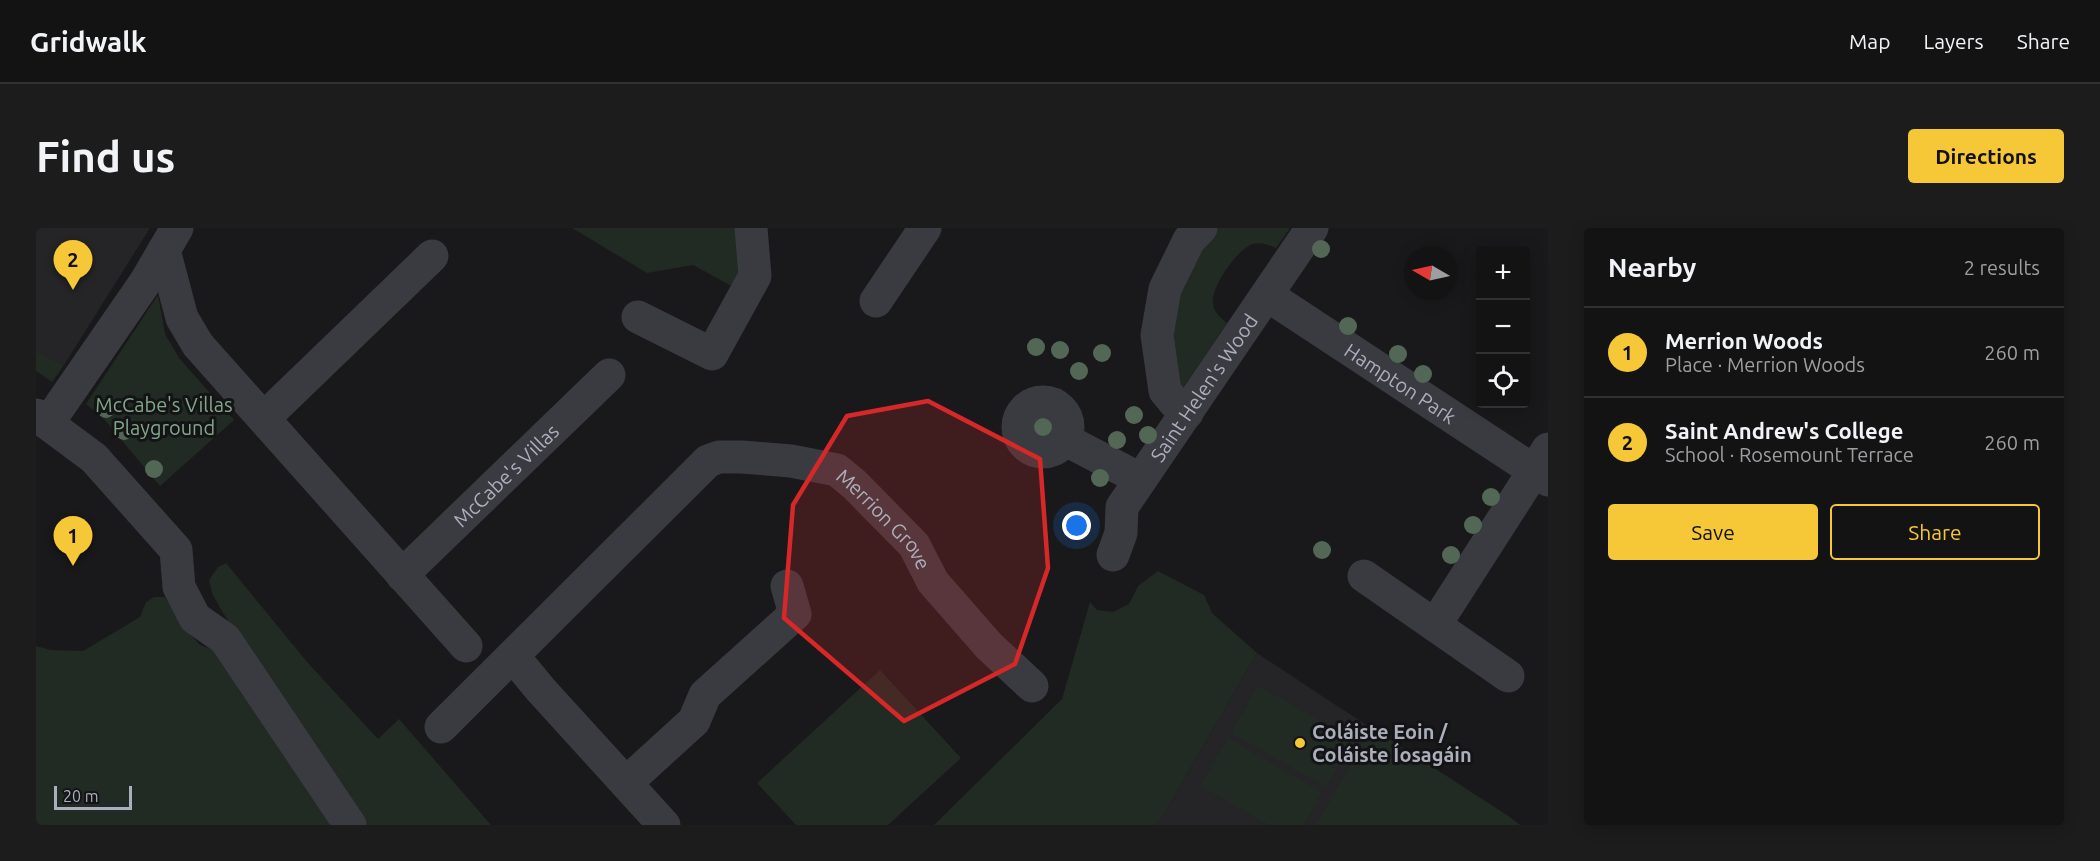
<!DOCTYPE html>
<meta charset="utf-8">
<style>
body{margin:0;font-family:Ubuntu,sans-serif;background:#1c1c1d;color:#f1f3f6}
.controls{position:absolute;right:18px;top:18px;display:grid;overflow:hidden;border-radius:6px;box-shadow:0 3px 15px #0003}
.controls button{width:54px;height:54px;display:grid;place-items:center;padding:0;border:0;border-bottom:2px solid #323234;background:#131314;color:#f1f3f6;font:30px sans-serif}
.compass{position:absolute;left:1368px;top:18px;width:54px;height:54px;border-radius:50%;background:#131314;box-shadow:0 3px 15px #0003;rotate:279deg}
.scale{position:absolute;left:18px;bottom:15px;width:78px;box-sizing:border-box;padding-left:6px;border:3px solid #abafbb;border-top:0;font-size:16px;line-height:21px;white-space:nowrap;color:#abafbb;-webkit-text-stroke:4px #141416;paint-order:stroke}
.you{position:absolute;left:1041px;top:298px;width:21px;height:21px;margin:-15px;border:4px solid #fff;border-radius:50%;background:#1a73e8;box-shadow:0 0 0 9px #1a73e833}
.badge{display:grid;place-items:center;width:39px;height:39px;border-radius:50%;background:#f6c837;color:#111;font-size:20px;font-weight:700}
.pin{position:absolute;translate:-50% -50px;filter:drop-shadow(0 2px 3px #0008)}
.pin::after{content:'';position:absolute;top:32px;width:21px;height:18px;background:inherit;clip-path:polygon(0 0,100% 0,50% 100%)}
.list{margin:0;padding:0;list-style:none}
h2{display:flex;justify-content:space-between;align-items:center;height:78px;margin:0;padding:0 24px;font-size:26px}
h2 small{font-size:20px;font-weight:400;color:#9d9ea0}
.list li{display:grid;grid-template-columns:39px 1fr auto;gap:18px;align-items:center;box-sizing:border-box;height:90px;padding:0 24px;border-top:2px solid #323234}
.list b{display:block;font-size:22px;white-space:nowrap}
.list p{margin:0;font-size:20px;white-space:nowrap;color:#9d9ea0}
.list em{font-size:20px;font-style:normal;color:#9d9ea0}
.actions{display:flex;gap:12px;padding:18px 24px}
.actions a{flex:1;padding:14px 0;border:2px solid #f6c837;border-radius:6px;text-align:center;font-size:21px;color:#f6c837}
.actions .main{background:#f6c837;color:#111}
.icon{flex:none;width:33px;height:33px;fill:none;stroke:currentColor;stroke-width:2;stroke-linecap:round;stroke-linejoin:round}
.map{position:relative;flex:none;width:1512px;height:597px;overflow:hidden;border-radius:6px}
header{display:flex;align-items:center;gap:36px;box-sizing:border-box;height:84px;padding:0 30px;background:#131314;border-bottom:2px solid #323234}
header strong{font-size:28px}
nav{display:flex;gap:33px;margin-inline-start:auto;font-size:21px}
.intro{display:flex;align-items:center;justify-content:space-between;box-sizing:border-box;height:144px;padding:0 36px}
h1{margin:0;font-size:42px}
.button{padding:15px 27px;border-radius:6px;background:#f6c837;color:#111;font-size:21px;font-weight:700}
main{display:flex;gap:36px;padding:0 36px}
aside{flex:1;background:#131314;border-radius:6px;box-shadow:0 3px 15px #0003}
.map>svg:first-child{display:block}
.built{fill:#252528}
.green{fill:#212a23}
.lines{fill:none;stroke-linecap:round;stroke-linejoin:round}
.minor{stroke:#3a3a41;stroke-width:33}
.tree{fill:#536757}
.marked{fill:#d62828;fill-opacity:0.2;stroke:#d62828;stroke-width:4.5;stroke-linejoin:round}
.poi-dot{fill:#f6c837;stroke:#141416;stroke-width:2}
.labels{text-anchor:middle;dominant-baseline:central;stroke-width:6;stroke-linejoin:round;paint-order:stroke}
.street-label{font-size:20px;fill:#abafbb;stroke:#141416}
.park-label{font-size:20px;fill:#82a688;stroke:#141416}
.poi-label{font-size:20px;font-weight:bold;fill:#abafbb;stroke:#141416;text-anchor:start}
</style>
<header>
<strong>Gridwalk</strong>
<nav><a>Map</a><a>Layers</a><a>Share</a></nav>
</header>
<div class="intro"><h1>Find us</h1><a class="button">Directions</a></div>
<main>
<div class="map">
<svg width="1512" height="597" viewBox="0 0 1512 597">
<rect width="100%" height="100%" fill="#19191b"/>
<g class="built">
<polygon points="0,0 114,0 28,137 0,123"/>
<polygon points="1221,425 1289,470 1484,597 1118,597 1124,593"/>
</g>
<g class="green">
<polygon points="536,0 702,0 709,39 701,61 657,37 611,45"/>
<path d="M 1179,0 L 1254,0 L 1240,20 C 1233,17 1225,14 1217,16 C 1202,20 1174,60 1177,76 C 1178,84 1185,90 1191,95 L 1146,161 L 1135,136 L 1134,106 L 1148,47 Z"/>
<polygon points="122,67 129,106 143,130 198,192 124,258 68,191 50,176"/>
<polygon points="0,123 28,137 16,154 0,143"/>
<polygon points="190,335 272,435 342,511 363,491 455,597 330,597 187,385 176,365 173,352 182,339"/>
<polygon points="1122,343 1168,367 1176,385 1221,425 1124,593 1118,597 898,597 1026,471 1054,374 1061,382 1077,384 1093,376 1102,358"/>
<polygon points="118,369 129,369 147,398 164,417 191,427 300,597 0,597 0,418 15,422 47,423 104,389 110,374"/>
<polygon points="844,442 925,530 852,597 760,597 721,555"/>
<polygon points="1222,457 1317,512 1290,559 1195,505"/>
<polygon points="1336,500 1471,587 1484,597 1280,597"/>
<polygon points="1192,510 1286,564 1268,597 1233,597 1164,558"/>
</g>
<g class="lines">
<g class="minor">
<polyline points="128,22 146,90 162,117 430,418"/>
<path id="s1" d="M 1231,67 L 1512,252"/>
<polyline points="840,73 889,0"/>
<polyline points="602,89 676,126 719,48 715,0"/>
<circle cx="1007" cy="199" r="25"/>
<polyline points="21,182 110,53 141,0"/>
<polyline points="1151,185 1139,175 1129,163 1121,107 1129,61 1153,12 1165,0"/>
<polyline points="0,187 58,230 140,322 143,359 159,390 189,411 314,597"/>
<polyline points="228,190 396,28"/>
<polyline points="1030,212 1104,251"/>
<path id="s2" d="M 1077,327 L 1085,305 L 1086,279 L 1276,0"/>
<path id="s3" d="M 366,347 L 573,147"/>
<polyline points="1328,348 1472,448"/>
<polyline points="1399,397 1512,221"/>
<polyline points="477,428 505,462 628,597"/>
<path id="s4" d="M 405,499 L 672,233 L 683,229 L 706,229 L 755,233 L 801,242 L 819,257 L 878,317 L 897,354 L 953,418 L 996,458"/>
<polyline points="590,555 658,493 669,467 759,386 751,358"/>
</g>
</g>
<g class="tree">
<circle cx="1285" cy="21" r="9"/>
<circle cx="1312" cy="98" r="9"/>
<circle cx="1000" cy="119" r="9"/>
<circle cx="1024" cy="122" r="9"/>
<circle cx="1066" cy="125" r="9"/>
<circle cx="1362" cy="126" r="9"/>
<circle cx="1043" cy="143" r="9"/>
<circle cx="1387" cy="146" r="9"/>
<circle cx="70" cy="181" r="9"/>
<circle cx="1098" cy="187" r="9"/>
<circle cx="1007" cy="199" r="9"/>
<circle cx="88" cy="203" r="9"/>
<circle cx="1112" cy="207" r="9"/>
<circle cx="1081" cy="212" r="9"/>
<circle cx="118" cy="241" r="9"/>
<circle cx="1064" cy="250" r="9"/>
<circle cx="1455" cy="269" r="9"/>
<circle cx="1437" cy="297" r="9"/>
<circle cx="1286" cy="322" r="9"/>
<circle cx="1415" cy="327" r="9"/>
</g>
<path class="marked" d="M 892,173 L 1004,231 L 1012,340 L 979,436 L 868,493 L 748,390 L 757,277 L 811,188 Z"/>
<circle class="poi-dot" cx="1264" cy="515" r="6"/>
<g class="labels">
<g class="street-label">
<text stroke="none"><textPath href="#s1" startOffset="160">Hampton Park</textPath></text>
<text stroke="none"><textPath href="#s2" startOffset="194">Saint Helen's Wood</textPath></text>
<text stroke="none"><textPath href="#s3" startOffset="144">McCabe's Villas</textPath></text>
<text stroke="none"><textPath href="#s4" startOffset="576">Merrion Grove</textPath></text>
</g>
<g class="park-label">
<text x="128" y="176">McCabe's Villas<tspan x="128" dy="23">Playground</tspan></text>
</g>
<g class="poi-label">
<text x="1276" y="503">Coláiste Eoin /<tspan x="1276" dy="23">Coláiste Íosagáin</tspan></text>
</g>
</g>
</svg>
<div class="controls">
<button>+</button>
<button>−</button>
<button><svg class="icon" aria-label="locate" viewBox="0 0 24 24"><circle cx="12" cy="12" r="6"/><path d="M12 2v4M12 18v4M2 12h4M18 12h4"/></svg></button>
</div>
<svg class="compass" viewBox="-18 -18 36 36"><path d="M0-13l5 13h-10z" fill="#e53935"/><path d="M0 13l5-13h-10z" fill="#9d9ea0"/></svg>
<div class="scale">20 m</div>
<div class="you"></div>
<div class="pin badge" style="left:37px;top:338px">1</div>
<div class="pin badge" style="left:37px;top:62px">2</div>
</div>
<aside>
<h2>Nearby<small>2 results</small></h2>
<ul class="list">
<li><span class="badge">1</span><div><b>Merrion Woods</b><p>Place · Merrion Woods</p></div><em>260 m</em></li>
<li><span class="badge">2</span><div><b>Saint Andrew's College</b><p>School · Rosemount Terrace</p></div><em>260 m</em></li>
</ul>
<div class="actions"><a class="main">Save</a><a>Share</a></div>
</aside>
</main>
